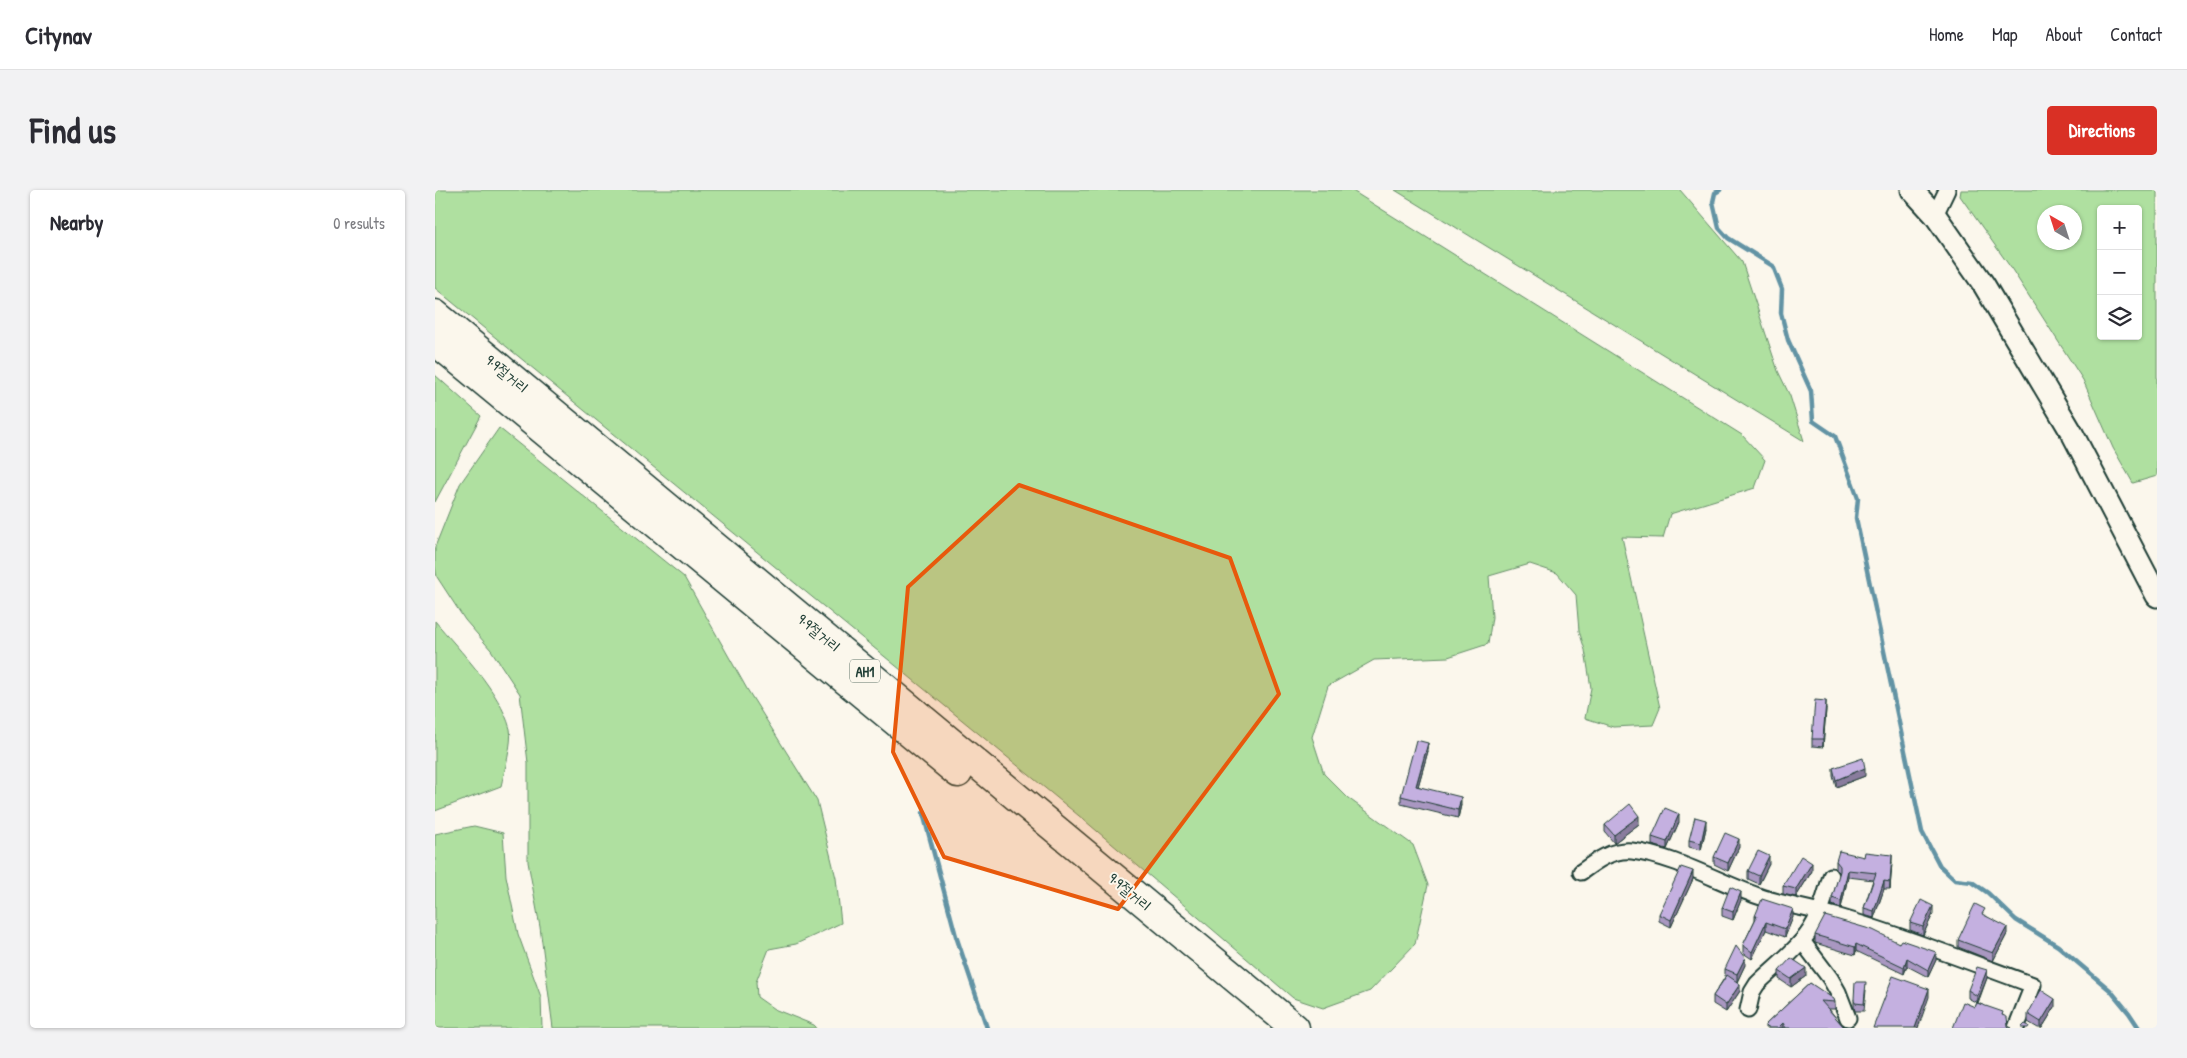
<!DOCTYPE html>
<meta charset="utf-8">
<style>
body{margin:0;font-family:"Patrick Hand","Poor Story",sans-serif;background:#f2f2f3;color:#2b2b33}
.controls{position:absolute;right:15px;top:15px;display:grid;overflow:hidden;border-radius:5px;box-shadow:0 1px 4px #0004}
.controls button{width:45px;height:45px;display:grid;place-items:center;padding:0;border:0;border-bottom:1px solid #e1e1e2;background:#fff;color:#2b2b33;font:25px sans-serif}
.compass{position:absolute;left:1602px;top:15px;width:45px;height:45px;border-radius:50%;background:#fff;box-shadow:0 1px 4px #0004;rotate:321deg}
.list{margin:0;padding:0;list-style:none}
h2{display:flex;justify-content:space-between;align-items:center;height:65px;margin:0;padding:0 20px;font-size:21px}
h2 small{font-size:16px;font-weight:400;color:#7c7c81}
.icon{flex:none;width:28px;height:28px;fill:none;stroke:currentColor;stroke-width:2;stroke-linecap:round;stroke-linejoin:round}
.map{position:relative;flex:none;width:1722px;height:838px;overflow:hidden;border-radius:5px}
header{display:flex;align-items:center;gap:30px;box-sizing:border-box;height:70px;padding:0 25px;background:#fff;border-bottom:1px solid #e1e1e2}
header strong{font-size:24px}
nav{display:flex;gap:28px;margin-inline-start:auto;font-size:18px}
.intro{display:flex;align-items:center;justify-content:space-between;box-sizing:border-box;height:120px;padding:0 30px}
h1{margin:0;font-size:35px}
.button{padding:12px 22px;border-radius:5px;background:#d93025;color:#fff;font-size:18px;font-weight:700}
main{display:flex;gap:30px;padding:0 30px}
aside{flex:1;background:#fff;border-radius:5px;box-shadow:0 1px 4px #0004}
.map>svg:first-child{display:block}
.green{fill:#afe0a0;stroke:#678e6a;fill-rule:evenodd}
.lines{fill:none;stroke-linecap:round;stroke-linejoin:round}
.stream{stroke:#6293a4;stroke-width:4.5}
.street-casing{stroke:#1f3d34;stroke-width:19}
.secondary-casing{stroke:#1f3d34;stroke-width:25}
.highway-casing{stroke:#1f3d34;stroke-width:31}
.street{stroke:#fbf7ec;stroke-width:15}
.secondary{stroke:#fbf7ec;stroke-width:21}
.highway{stroke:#fbf7ec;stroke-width:28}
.wall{fill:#a997c1;stroke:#1f3d34}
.shaded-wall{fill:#897b9d;stroke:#1f3d34}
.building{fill:#c4b0e0;stroke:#1f3d34}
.marked{fill:#e8590c;fill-opacity:0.2;stroke:#e8590c;stroke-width:4;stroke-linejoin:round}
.labels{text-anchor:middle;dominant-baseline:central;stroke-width:4;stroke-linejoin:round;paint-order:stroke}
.shield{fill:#fbf7ec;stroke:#61756b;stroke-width:1}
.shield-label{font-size:14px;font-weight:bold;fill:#1f3d34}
.street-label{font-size:15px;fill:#1f3d34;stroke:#fbf7ec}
</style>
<header>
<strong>Citynav</strong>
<nav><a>Home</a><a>Map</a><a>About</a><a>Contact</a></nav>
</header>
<div class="intro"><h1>Find us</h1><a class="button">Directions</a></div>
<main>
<aside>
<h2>Nearby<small>0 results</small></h2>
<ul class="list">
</ul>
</aside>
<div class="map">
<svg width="1722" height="838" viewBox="0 0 1722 838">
<rect width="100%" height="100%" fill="#fbf7ec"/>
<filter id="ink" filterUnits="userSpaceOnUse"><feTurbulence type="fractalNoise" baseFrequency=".02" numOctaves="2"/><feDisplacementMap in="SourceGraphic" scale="10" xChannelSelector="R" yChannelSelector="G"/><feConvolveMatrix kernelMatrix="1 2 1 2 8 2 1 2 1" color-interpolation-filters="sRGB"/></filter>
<g filter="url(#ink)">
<g class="green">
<polygon points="0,0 916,0 1307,245 1330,270 1320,298 1235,324 1228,348 1187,347 1225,518 1218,535 1178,537 1150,528 1156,498 1150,460 1144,441 1141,405 1122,383 1095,374 1054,386 1057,427 1053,454 1013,467 939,470 893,496 877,547 889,584 913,608 978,655 993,695 980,754 935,801 888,818 858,808 649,630 0,98"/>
<polygon points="960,0 1245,0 1307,72 1343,181 1355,206 1369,251"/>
<path d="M 1526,0 L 1722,0 L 1722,286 L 1698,293 L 1678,258 L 1648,190 L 1576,78 L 1525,6 ZM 1666,19 L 1703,19 L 1703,146 L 1666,146 ZM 1610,22 L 1640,22 L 1640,52 L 1610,52 Z"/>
<polygon points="0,185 46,226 0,312"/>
<polygon points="64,238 249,387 312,499 382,611 401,688 406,733 361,754 334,759 321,792 322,807 339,819 379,835 382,838 118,838 105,737 93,672 93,573 85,504 56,460 30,430 2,387 0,376 0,357 25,294"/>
<path d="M 0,431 C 25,461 65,501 75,539 C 78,551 69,583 66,596 L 0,621 Z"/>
<polygon points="39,636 68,643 71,686 83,744 106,807 107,838 0,838 0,644"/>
</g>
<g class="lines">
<g class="stream">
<polyline points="1285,0 1280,3 1278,12 1284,38 1293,48 1338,76 1347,99 1346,123 1353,150 1376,201 1378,231 1400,246 1423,308 1421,328 1487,642 1505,676 1520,690 1537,692 1553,703 1581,730 1623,756 1675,800 1694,823 1704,838"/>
<polyline points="488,623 521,746 552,838"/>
</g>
<defs>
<g id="street">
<polyline points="1500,25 1512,0"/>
<path d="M 1146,682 C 1161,671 1177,659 1197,661 C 1239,666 1283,692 1323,706 C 1349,715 1377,719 1404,727 C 1469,746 1534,772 1598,795 L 1581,838"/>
<polyline points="1367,751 1395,788 1403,802 1413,828"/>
<path d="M 1313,820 L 1317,802 L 1322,794 C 1336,780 1352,768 1365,753 C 1383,735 1389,710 1396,686"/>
</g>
<polyline id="secondary" points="1477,0 1500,25 1549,95 1637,243 1722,406"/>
<g id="highway">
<polyline points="0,124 860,838"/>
<polyline points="0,151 523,583"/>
</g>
</defs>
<use href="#street" class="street-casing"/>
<use href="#secondary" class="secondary-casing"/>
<use href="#highway" class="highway-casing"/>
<use href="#street" class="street"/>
<use href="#secondary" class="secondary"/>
<use href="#highway" class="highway"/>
</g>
<g class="wall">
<polygon points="1391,519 1388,557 1377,556 1377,549"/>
<polygon points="993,561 983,596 1026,615 1023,628 966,614 966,606"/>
<polygon points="1398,578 1430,586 1401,597 1398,586"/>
<polygon points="1244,632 1232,659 1217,655 1217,647"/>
<polygon points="1204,634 1179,653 1170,642 1170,635"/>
<polygon points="1271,638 1266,660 1254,657 1254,650"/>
<polygon points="1304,657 1293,681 1279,674 1279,667"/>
<polygon points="1429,667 1457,672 1455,699 1449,699 1439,728 1429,725 1429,718 1438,690 1413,687 1406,718 1397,715 1397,708 1405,683 1401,679 1401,671"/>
<polygon points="1334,674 1324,694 1313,689 1313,681"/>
<polygon points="1377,681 1361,707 1348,704 1348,696"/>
<polygon points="1258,689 1236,737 1224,731 1224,724"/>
<polygon points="1306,710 1298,730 1287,726 1287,718"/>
<polygon points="1498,724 1488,745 1475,740 1475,733"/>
<polygon points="1550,725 1572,744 1558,771 1523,757 1523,750"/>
<polygon points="1320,726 1358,727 1350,747 1331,740 1317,769 1308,763 1308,755 1320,730"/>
<polygon points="1380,745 1464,753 1501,770 1493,787 1472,776 1469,784 1421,761 1420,765 1380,753"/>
<polygon points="1310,775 1302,792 1305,801 1291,822 1278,814 1278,806 1290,787 1290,779"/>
<polygon points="1344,781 1371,786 1356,797 1344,789"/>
<polygon points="1552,788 1543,813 1568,825 1573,836 1540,817 1542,813 1533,808 1533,800"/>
<polygon points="1375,793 1400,812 1400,819 1394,819 1409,838 1330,838 1330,835"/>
<polygon points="1431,800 1429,821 1420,821 1419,817 1419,809"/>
<polygon points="1620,817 1607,838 1603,838 1593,832 1593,824"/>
</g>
<g class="shaded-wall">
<polygon points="1391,511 1391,519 1388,557 1388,549"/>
<polygon points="993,553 993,561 981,604 981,596"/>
<polygon points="1430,578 1430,586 1401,597 1401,590"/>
<polygon points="1026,607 1026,615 1023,628 1023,620"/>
<polygon points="1244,624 1244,632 1232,659 1232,652"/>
<polygon points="1204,626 1204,634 1179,653 1179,645"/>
<polygon points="1271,630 1271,638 1266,660 1266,653"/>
<polygon points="1304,649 1304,657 1293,681 1293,673"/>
<polygon points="1457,665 1457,672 1455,699 1455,692"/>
<polygon points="1334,666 1334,674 1324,694 1324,686"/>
<polygon points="1377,673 1377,681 1361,707 1361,699"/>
<polygon points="1413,680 1413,687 1406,718 1406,711"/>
<polygon points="1258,681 1258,689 1236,737 1236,730"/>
<polygon points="1449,691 1449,699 1439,728 1439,721"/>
<polygon points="1306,702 1306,710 1298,730 1298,722"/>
<polygon points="1498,716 1498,724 1488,745 1488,737"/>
<polygon points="1358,719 1358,727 1350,747 1350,739"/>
<polygon points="1331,732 1331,740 1317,769 1317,762"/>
<polygon points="1572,737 1572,744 1558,771 1558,763"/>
<polygon points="1421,754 1421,761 1420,765 1420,757"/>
<polygon points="1501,762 1501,770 1493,787 1493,780"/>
<polygon points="1310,768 1310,775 1302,792 1302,784"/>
<polygon points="1472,768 1472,776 1469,784 1469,777"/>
<polygon points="1371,778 1371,786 1356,797 1356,789"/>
<polygon points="1552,780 1552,788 1542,813 1542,806"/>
<polygon points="1305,794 1305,801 1291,822 1291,815"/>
<polygon points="1494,799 1494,807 1483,838 1480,838"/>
<polygon points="1620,809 1620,817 1607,838 1606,838 1606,832"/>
<polygon points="1348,833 1348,838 1343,838"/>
</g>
<g class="building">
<polygon points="1380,510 1391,511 1388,549 1377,549"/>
<polygon points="981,550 993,553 981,596 1026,607 1023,620 966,606"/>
<polygon points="1428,568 1430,578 1401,590 1398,578"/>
<polygon points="1195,614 1204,626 1179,645 1170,635"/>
<polygon points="1230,618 1244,624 1232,652 1217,647"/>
<polygon points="1260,627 1271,630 1266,653 1254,650"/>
<polygon points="1290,643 1304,649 1293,673 1279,667"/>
<polygon points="1323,661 1334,666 1324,686 1313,681"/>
<polygon points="1404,661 1429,667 1430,662 1457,665 1455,692 1449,691 1439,721 1429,718 1441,683 1413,680 1406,711 1397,708 1405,681 1405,676 1401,671"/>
<polygon points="1366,666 1377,673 1361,699 1348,696"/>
<polygon points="1246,677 1258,681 1236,730 1224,724"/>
<polygon points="1295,697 1306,702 1298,722 1287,718"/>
<polygon points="1327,709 1358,719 1350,739 1331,732 1317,762 1308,755 1322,726 1320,726"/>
<polygon points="1486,710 1498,716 1488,737 1475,733"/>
<polygon points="1540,714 1550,719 1547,724 1572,737 1558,763 1523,750"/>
<polygon points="1390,726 1438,740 1464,753 1466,750 1501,762 1493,780 1472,768 1469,777 1421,754 1420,757 1380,745"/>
<polygon points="1301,756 1310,768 1302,784 1290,779"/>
<polygon points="1356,768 1371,778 1356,789 1344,781"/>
<polygon points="1542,777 1552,780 1542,806 1533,800"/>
<polygon points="1292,785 1305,794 1291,815 1278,806"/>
<polygon points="1458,786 1494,799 1480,838 1438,838"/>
<polygon points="1420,792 1431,792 1429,814 1420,813 1419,809"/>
<polygon points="1375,793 1399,809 1400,812 1386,811 1409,837 1408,838 1351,838 1348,833 1343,838 1333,838 1330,835"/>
<polygon points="1606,800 1620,809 1606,832 1593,824"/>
<polygon points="1528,812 1540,817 1542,813 1568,822 1567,825 1572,827 1573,836 1577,838 1518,838"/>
<polygon points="1590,834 1594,836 1593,838 1586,838"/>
</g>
</g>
<path class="marked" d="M 584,295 L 795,368 L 844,504 L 683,719 L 509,667 L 458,562 L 473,397 Z"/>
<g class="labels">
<rect class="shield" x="415" y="469.5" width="30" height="23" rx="4"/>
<g class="shield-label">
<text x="430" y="481">AH1</text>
</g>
<g class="street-label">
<text transform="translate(72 184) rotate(40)">9·9절거리</text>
<text transform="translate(384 443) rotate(40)">9·9절거리</text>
<text transform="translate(695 702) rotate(40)">9·9절거리</text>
</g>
</g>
</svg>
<div class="controls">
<button>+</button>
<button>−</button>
<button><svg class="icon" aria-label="layers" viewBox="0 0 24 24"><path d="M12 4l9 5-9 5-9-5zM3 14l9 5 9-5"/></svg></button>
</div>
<svg class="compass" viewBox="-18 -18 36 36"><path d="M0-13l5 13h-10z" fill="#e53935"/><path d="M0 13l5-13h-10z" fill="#7c7c81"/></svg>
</div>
</main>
